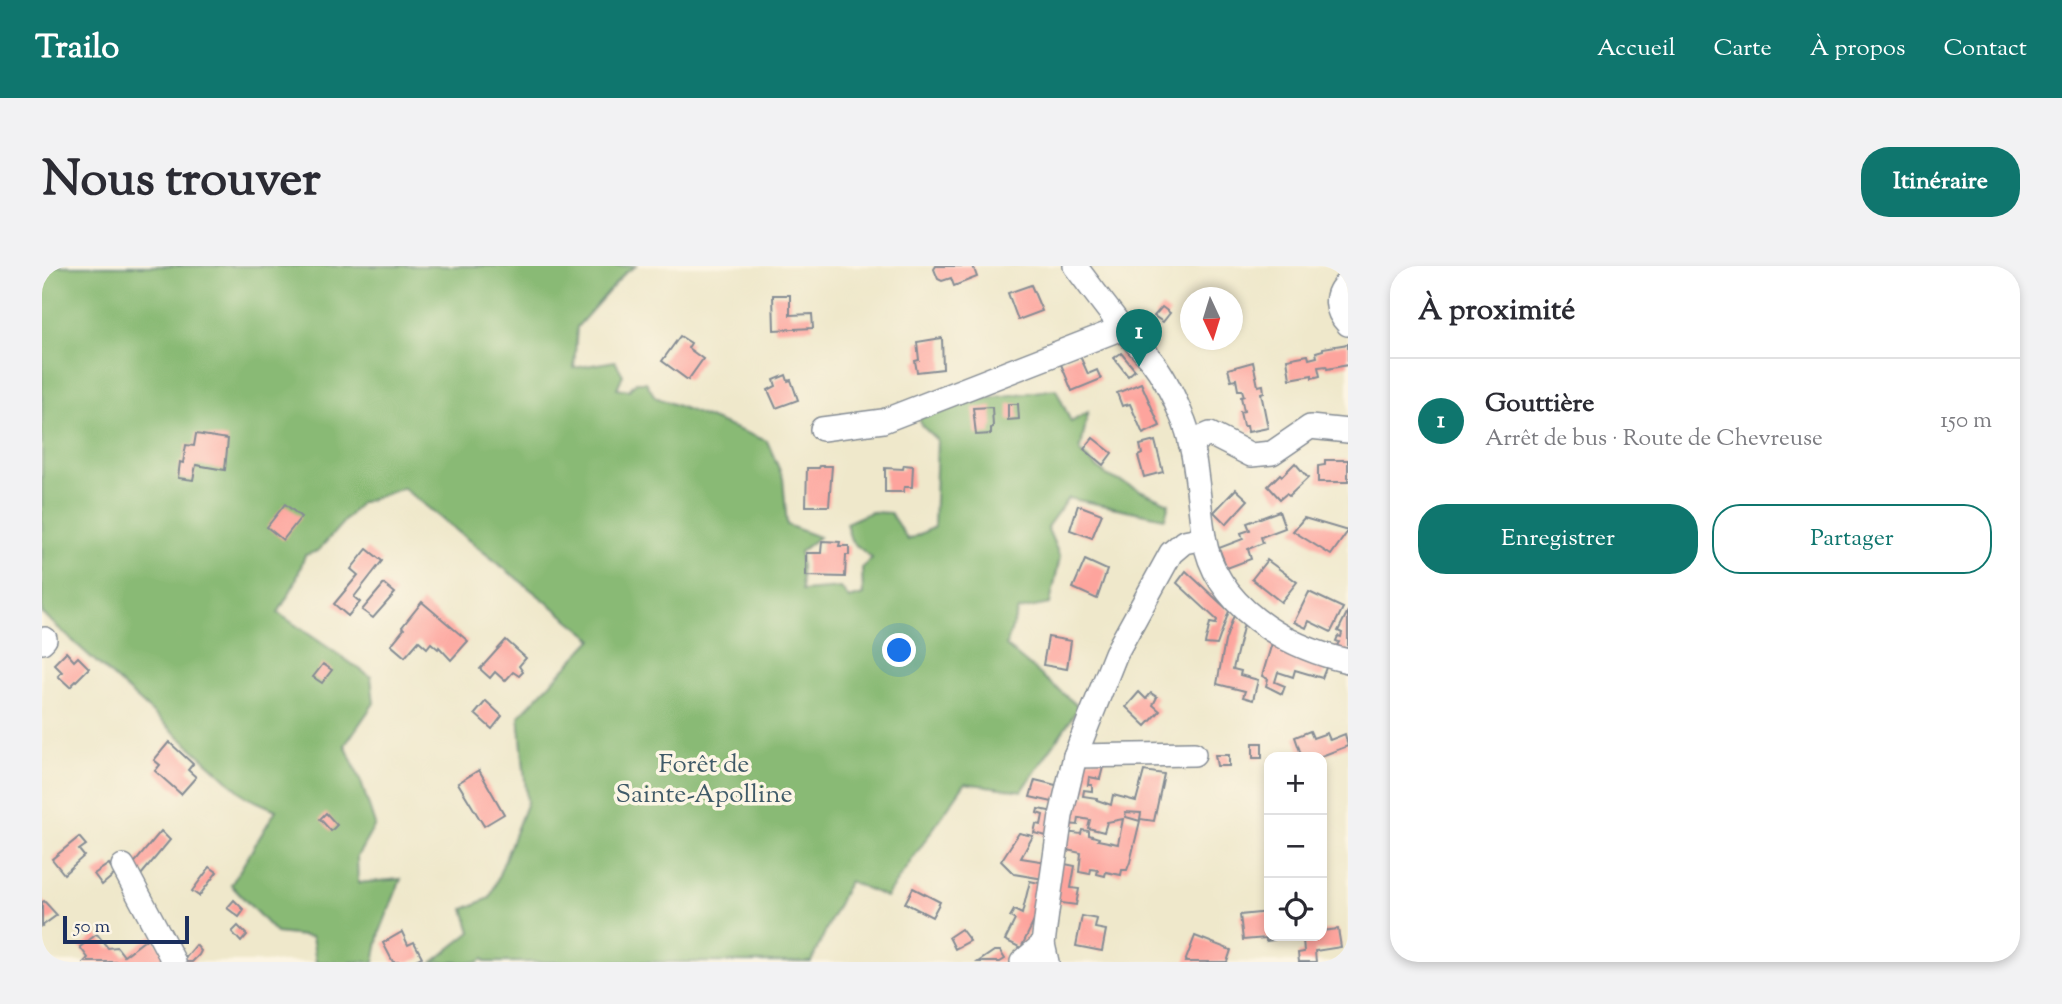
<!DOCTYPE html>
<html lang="fr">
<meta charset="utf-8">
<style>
body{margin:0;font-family:"Sorts Mill Goudy",serif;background:#f2f2f3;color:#2b2b33}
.controls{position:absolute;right:21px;bottom:21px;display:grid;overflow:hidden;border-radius:14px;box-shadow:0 4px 10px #0003}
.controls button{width:63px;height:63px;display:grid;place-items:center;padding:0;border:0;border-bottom:2px solid #e1e1e2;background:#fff;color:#2b2b33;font:35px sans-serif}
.compass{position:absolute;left:1138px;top:21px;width:63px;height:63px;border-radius:50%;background:#fff;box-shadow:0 4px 10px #0003;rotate:176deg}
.scale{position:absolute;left:21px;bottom:18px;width:126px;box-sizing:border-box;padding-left:7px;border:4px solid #1b2f5e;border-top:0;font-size:19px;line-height:24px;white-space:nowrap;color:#1b2f5e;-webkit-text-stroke:5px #fcf5e5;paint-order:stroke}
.you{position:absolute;left:858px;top:385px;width:24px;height:24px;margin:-18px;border:5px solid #fff;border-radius:50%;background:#1a73e8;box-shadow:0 0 0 10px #1a73e833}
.badge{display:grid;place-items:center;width:46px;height:46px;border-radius:50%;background:#0f766e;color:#fff;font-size:23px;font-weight:700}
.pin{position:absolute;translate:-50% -58px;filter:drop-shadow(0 2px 4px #0008)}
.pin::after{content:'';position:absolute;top:37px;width:24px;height:21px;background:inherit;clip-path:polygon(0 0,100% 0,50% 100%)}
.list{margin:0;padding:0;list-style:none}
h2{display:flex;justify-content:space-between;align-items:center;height:91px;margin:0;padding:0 28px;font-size:30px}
h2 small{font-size:23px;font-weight:400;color:#7c7c81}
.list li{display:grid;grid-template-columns:46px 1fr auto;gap:21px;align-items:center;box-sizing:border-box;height:126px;padding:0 28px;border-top:2px solid #e1e1e2}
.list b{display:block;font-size:26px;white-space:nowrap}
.list p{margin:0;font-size:23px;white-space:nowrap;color:#7c7c81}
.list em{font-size:23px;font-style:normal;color:#7c7c81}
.actions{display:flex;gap:14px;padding:21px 28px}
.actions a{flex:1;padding:16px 0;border:2px solid #0f766e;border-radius:28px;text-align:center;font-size:24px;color:#0f766e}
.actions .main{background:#0f766e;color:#fff}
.icon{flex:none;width:38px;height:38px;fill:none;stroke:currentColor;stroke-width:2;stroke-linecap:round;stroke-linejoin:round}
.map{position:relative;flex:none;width:1306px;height:696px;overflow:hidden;border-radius:28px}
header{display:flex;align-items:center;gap:42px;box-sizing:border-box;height:98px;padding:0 35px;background:#0f766e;color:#fff}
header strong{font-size:33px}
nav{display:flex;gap:38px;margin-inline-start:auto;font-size:24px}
.intro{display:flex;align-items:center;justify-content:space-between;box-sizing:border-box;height:168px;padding:0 42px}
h1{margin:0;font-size:49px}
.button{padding:18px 32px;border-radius:28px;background:#0f766e;color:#fff;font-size:24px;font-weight:700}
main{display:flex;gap:42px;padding:0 42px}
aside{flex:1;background:#fff;border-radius:28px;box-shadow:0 4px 10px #0003}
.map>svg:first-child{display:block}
.forest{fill:#89ba74;stroke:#527469;stroke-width:2}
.building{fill:#fda49d}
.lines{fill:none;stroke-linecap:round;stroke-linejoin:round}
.minor-casing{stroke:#858c94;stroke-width:26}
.minor{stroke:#fff;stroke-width:23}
.labels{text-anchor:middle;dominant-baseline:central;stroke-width:7;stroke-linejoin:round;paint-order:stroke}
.park-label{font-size:26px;fill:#3f5a68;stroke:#fcf5e5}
</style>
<header>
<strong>Trailo</strong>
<nav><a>Accueil</a><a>Carte</a><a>À propos</a><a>Contact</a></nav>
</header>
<div class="intro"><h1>Nous trouver</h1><a class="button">Itinéraire</a></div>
<main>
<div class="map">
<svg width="1306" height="696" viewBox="0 0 1306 696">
<rect width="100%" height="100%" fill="#fcf5e5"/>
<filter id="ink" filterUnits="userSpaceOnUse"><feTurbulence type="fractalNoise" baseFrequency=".0143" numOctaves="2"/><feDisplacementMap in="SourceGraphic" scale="14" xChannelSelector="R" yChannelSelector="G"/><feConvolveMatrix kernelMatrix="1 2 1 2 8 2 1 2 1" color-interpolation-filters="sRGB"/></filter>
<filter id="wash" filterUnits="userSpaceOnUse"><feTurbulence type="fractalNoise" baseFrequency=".00686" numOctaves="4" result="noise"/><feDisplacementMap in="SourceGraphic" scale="28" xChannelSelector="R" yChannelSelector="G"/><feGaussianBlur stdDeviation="1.57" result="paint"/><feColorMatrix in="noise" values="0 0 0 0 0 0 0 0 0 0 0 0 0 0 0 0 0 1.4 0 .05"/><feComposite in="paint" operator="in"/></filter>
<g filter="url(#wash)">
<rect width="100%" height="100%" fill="#efe8cb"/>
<polygon class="forest" points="0,0 594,0 583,7 535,61 532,102 573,95 581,109 575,122 587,124 594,116 604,116 613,131 725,175 741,212 745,259 777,271 758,286 760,325 799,322 807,333 821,329 820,302 830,292 809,275 804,257 829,246 848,247 866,274 892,261 895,174 880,160 876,150 910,137 1014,123 1029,156 1046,146 1038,186 1064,209 1127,237 1123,252 1026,232 1005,261 1018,291 1008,338 976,344 964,380 1037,441 980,525 923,517 844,631 807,615 769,696 443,696 441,693 436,696 391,696 429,666 422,643 448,632 485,536 477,450 551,373 361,222 318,237 276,285 263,289 253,317 236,347 329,411 332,437 303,479 319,516 333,559 315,591 316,617 359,613 338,666 332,696 274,696 270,671 234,667 189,619 234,544 204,531 0,347"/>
<g id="blocks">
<g class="building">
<polygon points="894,0 931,0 935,11 912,20 909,12 900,15 896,13 892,3"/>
<polygon points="989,19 1000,45 976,54 966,27"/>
<polygon points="731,29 748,29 748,49 770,48 771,62 732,64"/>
<polygon points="1120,41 1128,47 1121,56 1112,50"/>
<polygon points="638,70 649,77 646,82 661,93 646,114 620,95"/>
<polygon points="900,72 901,103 875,106 873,95 877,94 875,76"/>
<polygon points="1306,78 1306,99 1285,103 1284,100 1276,101 1278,110 1270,112 1270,109 1248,113 1245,93 1266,89 1267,93 1275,91 1274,86 1281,84 1281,82"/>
<polygon points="1079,87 1093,104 1086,110 1072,92"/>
<polygon points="1037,88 1046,108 1055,104 1059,113 1030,125 1018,96"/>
<polygon points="1211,96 1216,120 1221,119 1222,126 1219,127 1226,162 1206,166 1205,160 1201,160 1198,146 1202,145 1199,131 1202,130 1200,124 1196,124 1194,113 1189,114 1186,103"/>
<polygon points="744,109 746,115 749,114 756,134 734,142 726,124 734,120 732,114"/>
<polygon points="1099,117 1118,160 1101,168 1088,138 1080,140 1075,127"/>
<polygon points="966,138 976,138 977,153 966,154"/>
<polygon points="950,141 951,161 949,162 949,168 934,169 931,142"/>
<polygon points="154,168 186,173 183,204 154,199 151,214 136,212 138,196 141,197 144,179 152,180"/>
<polygon points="1051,172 1070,187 1061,199 1042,183"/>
<polygon points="1113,175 1121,206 1102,211 1096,190 1100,188 1098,179"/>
<polygon points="1283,194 1306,194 1306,216 1276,216 1276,200 1283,199"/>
<polygon points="1253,197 1266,212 1247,230 1244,228 1238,233 1226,220 1238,208 1240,210"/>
<polygon points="862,199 871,200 870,221 862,221 861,226 843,226 843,202 861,203"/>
<polygon points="778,200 790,200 787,240 764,240 765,202 777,202"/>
<polygon points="1194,223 1206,234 1184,258 1172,246"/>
<polygon points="243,238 259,251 241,274 225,261"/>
<polygon points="1036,239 1060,248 1050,272 1028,264"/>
<polygon points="1237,245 1243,262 1219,271 1221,277 1206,283 1209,293 1185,302 1177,282 1201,273 1199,267 1208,264 1205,257"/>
<polygon points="1262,252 1306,265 1289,289 1251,265"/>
<polygon points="780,275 798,276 797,280 807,280 807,289 804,289 803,311 764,310 764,287 779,287"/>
<polygon points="325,283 340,295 312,331 318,336 306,350 292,338 316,309 309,303"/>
<polygon points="1043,294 1065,304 1055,333 1031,322"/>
<polygon points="1225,294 1255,316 1239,336 1210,313"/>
<polygon points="1144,305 1187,345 1175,379 1163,378 1168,357 1174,358 1175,354 1135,317"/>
<polygon points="342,318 353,327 331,352 320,344"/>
<polygon points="1267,326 1301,342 1289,366 1267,355 1264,362 1252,356"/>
<polygon points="380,336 426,375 409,394 397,381 396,383 389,377 385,382 377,375 363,391 349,379 362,363 360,361"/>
<polygon points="1306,345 1306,389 1292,385 1297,376 1294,375 1296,370 1299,371 1300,367 1296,365"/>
<polygon points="1192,349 1202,357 1191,403 1199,405 1198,409 1216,414 1211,434 1201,431 1203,425 1175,418 1183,375"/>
<polygon points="1006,371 1029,375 1025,403 1001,399"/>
<polygon points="464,374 484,392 477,400 481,406 477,410 471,406 463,415 453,406 448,412 438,403"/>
<polygon points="1230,377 1285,399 1280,412 1253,404 1251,411 1236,406 1233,416 1243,420 1240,428 1224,420 1226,413 1220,410"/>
<polygon points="24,386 32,395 36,391 47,402 28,421 16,410 20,406 12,398"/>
<polygon points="281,398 290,404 280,417 271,411"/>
<polygon points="1097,426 1104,433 1109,427 1115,431 1111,439 1118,445 1104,460 1084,441"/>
<polygon points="444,435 460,450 450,463 433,448"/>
<polygon points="1268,465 1271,472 1285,467 1288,474 1303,468 1306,480 1277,491 1260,491 1253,471"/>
<polygon points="127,476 151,498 146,504 154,511 139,528 113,505 118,499 112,494"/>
<rect x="1211" y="477" width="9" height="15"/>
<polygon points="1173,489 1187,489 1187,500 1175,500"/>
<polygon points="1063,493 1058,513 1047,511 1046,519 1050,519 1050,525 1042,524 1041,530 1055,532 1055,534 1069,539 1071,529 1094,535 1102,505 1122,508 1112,555 1098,553 1099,547 1083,546 1084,551 1098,555 1088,596 1085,604 1080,604 1079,609 1064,606 1063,610 1055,608 1056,604 1049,603 1048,608 1037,606 1039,587 1020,583 1023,566 1039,568 1040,564 1047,565 1047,569 1057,572 1056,574 1076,578 1081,553 1065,556 1062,566 1046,562 1048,554 1037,552 1036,559 1025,558 1040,494"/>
<polygon points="437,504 462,548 442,560 416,517"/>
<polygon points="993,514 1018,520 1015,537 988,531"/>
<polygon points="996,543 1013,546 1009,571 992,567 994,558 999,559 1001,549 995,547"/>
<polygon points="284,547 295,559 289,565 278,553"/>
<polygon points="119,565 128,574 99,609 89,601"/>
<polygon points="977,567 991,570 979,592 1005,596 1002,613 972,608 959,595"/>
<polygon points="37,571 44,579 37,584 42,590 22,608 10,593"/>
<polygon points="1018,597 1033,600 1029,622 1037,623 1034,639 1012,636"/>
<polygon points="67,598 73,608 60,619 52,608"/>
<polygon points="168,601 175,606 157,630 150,625"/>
<polygon points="988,615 1001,618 996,647 979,682 963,674 973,654 968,651 972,644 980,648"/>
<polygon points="871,622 898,636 890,651 863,637"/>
<polygon points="192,634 202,644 197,651 185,642"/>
<polygon points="2,635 15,649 0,660 0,636"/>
<polygon points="1227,646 1227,670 1231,670 1232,674 1224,675 1224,672 1201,674 1198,649"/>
<polygon points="1040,650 1055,653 1053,662 1064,664 1060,685 1034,680"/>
<polygon points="196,660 205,669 199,676 190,666"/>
<polygon points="919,663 928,675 913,683 907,671"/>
<polygon points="1296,663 1299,681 1273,685 1274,696 1257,696 1256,687 1262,686 1261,673 1250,674 1249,670 1280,670 1280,665"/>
<polygon points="360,666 366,679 372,676 380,691 369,696 351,696 341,677"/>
<polygon points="55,668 66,682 75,681 82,690 110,669 127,696 42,696 46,692 38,681"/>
<polygon points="1153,670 1189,684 1185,696 1143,696"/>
<polygon points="154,679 159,685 157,689 150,696 140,696"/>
<polygon points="952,685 958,685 963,693 958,696 936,696"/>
</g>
</g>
</g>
<g filter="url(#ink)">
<use href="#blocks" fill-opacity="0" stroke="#858c94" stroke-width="2"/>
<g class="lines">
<defs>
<g id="minor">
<path d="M 1033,0 C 1048,20 1063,40 1078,59 C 1088,72 1100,82 1110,95 C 1122,110 1131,129 1138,146 C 1156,184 1155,230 1162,271 C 1173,340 1243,381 1306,395"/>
<path d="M 1306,16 C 1291,28 1293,45 1306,58"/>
<polyline points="780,163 841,155 1080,62"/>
<polyline points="1148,177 1168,168 1209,189 1230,187 1268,161 1306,165"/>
<polyline points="0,376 3,373"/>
<polyline points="1033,490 1152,488"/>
<polyline points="81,600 132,696"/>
<polyline points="980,696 1001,678"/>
<polyline points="1005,696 1001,678 1005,646 1019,550 1033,490 1074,387 1129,287 1142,276 1162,272"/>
</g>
</defs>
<use href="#minor" class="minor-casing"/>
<use href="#minor" class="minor"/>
</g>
</g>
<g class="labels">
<g class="park-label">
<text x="662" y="499">Forêt de<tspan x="662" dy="30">Sainte-Apolline</tspan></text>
</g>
</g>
</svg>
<div class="controls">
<button>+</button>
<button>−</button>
<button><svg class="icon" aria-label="locate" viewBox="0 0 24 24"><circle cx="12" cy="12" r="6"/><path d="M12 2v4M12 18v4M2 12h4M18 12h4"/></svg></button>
</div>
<svg class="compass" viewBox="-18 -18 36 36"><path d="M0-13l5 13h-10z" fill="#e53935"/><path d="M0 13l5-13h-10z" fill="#7c7c81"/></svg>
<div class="scale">50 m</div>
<div class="you"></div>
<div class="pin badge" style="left:1097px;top:101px">1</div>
</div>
<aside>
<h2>À proximité<small></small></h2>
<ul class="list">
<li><span class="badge">1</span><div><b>Gouttière</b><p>Arrêt de bus · Route de Chevreuse</p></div><em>150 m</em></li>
</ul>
<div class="actions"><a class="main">Enregistrer</a><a>Partager</a></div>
</aside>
</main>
